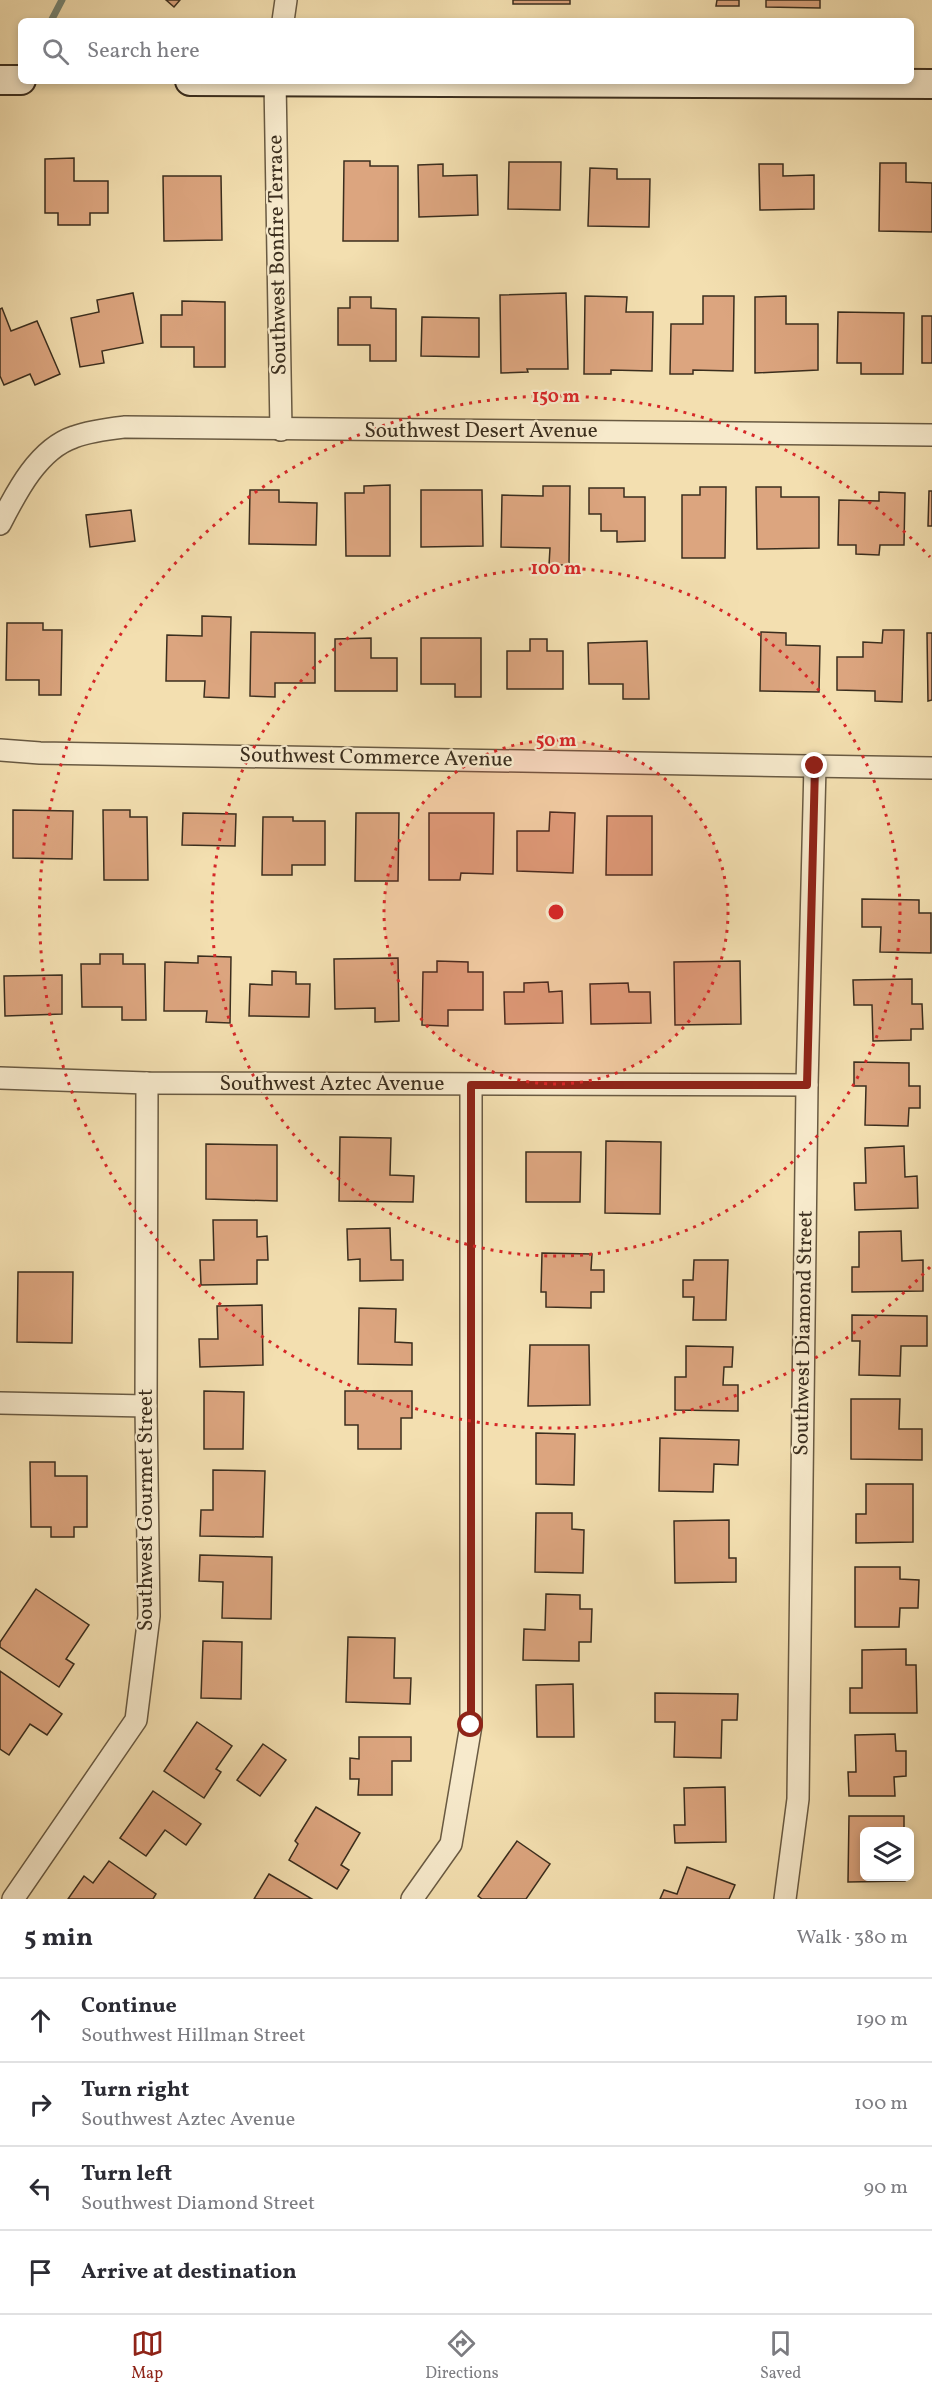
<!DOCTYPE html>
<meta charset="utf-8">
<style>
body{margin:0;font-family:Vollkorn,serif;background:#f7f7f7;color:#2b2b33}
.controls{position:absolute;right:18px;bottom:18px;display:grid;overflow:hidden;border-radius:9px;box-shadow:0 3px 9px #0003}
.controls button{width:54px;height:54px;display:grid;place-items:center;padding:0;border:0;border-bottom:2px solid #e1e1e2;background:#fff;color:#2b2b33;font:30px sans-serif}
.stop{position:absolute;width:18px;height:18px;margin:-14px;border:4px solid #8f2418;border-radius:50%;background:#fff}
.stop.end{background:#8f2418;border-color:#fff;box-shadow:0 2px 6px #0008}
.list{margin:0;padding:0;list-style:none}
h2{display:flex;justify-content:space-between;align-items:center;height:78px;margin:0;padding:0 24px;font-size:26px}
h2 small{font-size:20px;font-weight:400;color:#7c7c81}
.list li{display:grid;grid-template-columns:39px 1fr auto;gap:18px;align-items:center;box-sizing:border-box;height:84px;padding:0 24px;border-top:2px solid #e1e1e2}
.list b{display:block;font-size:22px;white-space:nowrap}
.list p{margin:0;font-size:20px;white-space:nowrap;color:#7c7c81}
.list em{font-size:20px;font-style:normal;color:#7c7c81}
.icon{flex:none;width:33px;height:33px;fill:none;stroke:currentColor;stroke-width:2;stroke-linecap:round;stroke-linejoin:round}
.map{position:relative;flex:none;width:932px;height:1899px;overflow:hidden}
.search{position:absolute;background:#fff;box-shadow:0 3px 9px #0003;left:18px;right:18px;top:18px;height:66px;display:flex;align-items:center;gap:15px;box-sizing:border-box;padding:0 21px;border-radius:9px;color:#7c7c81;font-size:22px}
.sheet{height:414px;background:#fff}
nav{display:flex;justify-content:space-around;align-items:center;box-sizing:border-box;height:84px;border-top:2px solid #e1e1e2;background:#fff;font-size:16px;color:#7c7c81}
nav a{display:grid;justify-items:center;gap:3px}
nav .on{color:#8f2418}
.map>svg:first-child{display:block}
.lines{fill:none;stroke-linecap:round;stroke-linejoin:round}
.stream{stroke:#758473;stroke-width:7}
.building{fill:#dca57f;stroke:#3b2e1e;stroke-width:1.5}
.street-casing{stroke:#695a42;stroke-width:24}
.secondary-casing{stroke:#3b2e1e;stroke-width:32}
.street{stroke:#f7eacc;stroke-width:21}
.secondary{stroke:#f7eacc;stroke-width:28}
.route{stroke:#8f2418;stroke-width:8}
.ring{fill:none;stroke:#d62828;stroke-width:3;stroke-dasharray:3 6}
.labels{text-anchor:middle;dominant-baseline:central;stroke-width:4.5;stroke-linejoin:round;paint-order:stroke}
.street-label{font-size:21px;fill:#3b2e1e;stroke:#f7eacc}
.centre{fill:#d62828;stroke:#f7eacc;stroke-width:3}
.ring-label{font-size:18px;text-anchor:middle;font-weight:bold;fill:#d62828;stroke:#f7eacc;stroke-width:4.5;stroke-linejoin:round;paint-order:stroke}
</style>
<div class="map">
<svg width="932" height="1899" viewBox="0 0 932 1899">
<rect width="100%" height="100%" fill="#f3dfb0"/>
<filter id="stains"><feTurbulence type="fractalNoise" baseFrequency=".00333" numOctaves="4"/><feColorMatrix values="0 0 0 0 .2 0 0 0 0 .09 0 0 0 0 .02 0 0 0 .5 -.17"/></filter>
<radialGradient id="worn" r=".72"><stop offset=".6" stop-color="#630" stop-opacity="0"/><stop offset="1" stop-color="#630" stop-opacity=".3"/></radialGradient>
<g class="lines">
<polyline class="stream" points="51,21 62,0"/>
</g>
<g class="building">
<polygon points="166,0 180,0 174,7"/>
<rect x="513" y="0" width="57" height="4"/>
<polygon points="717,0 739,0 739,6 716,6"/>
<polygon points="766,0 820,0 820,8 766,7"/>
<polygon points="74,158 74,181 108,181 108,213 90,213 90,225 58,225 58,213 45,213 45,159"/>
<polygon points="344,161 370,161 370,166 398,166 398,241 343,241"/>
<polygon points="509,162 561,162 560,210 508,209"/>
<polygon points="880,163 906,163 906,182 932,183 932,232 879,231"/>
<polygon points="443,164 443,176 477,175 478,215 419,217 418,165"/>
<polygon points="759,164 783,164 783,176 814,175 814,209 760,210"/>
<polygon points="590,168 617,169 617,179 650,179 649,227 588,226"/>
<polygon points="163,176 221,176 222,240 164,241"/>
<polygon points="133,293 143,343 102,351 104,363 80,367 71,318 99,312 97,300"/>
<polygon points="566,293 568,369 527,369 528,372 501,373 500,295"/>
<polygon points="585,296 627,297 626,312 653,312 652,371 611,370 611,374 584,374"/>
<polygon points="703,296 734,296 733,371 693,370 693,374 670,374 671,324 703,324"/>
<polygon points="786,296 786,324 818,324 818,370 755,373 755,297"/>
<polygon points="350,297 371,297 371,308 396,309 396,361 370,361 370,345 338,345 338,308 350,308"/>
<polygon points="182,301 225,302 225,367 194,367 194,347 161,347 161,315 182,315"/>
<polygon points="2,308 11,331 37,321 60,374 35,385 30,374 4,385 0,376 0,309"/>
<polygon points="838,312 904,313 903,374 861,374 861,363 837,363"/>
<rect x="922" y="316" width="10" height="47"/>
<polygon points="422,317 479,318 479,357 421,356"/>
<polygon points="390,485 390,556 346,556 345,493 364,493 364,486"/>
<polygon points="543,486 570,486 569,565 549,565 550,548 501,547 502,495 543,496"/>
<polygon points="700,487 726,487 725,558 682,558 682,495 700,495"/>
<polygon points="756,487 781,487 781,497 819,497 819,548 757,549"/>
<polygon points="589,488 624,488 624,497 645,497 645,541 617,542 617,531 601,531 601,514 589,514"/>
<polygon points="250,490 279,490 279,502 317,503 316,545 249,544"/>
<polygon points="421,490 482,490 483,546 421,547"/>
<polygon points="929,491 932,491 932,526 928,526"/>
<polygon points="879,492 905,493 904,545 880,545 879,555 856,554 856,545 838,545 839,500 879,501"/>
<polygon points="131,510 135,541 90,547 86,515"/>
<polygon points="202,616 231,617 229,698 204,697 205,681 166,681 167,635 202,636"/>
<polygon points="7,623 43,623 43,630 62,630 61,695 39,695 39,680 6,680"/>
<polygon points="883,630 904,630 902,702 875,701 875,691 837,690 837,657 863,657 863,642 882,643"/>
<polygon points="251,632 315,633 315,683 275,683 275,697 250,696"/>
<polygon points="761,632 786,633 786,645 820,646 819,692 760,691"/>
<polygon points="927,633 932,633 932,700 928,701"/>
<polygon points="371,638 371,658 397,658 397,691 335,691 335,639"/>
<polygon points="421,638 481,638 481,697 455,697 455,684 421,684"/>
<polygon points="530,639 547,639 547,651 563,651 563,689 507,689 507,651 530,651"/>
<polygon points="647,641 649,699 623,699 623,684 589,684 588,643"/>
<polygon points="13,810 73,811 72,859 13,858"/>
<polygon points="103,810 130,810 130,817 147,817 148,880 104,880"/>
<polygon points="550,812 575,813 573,873 517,871 517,831 549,831"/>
<polygon points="183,813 236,814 235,846 182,845"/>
<polygon points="356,813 399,813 398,881 355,881"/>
<polygon points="429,813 494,813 493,874 461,873 460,880 429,880"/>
<polygon points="607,816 652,816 652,875 606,875"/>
<polygon points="263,817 293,817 293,821 325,821 325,865 292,865 292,875 262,875"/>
<polygon points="862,899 919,900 919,913 931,913 931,953 880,952 881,927 862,927"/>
<polygon points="100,954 123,954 123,964 145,964 146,1020 122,1020 122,1007 82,1007 81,964 100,964"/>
<polygon points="198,956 231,957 230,1023 206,1022 207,1011 164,1011 165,962 198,963"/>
<polygon points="398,958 399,1021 375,1022 375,1008 335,1009 334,959"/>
<polygon points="437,961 468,962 468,972 483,972 483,1010 448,1010 448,1026 422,1025 423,972 437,972"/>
<polygon points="740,961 741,1024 675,1025 674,962"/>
<polygon points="272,971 296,972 296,984 310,984 309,1017 249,1016 250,984 272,985"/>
<polygon points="62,975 62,1014 5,1016 4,976"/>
<polygon points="912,979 912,1004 922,1004 923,1029 911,1029 911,1040 873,1041 872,1005 854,1005 853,980"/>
<polygon points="548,982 549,992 562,991 563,1023 505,1024 504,992 524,992 524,983"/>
<polygon points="628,983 629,992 650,992 651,1023 591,1024 590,984"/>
<polygon points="854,1062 909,1063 909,1086 920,1086 920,1108 909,1108 908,1126 865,1125 866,1086 854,1086"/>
<polygon points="340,1137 391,1138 390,1175 414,1176 413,1202 339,1201"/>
<polygon points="606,1141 661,1142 660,1214 605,1213"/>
<polygon points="206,1144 277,1145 277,1201 206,1199"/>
<polygon points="904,1146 905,1177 917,1176 918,1208 855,1210 854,1183 866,1183 865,1148"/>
<polygon points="526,1152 581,1152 580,1202 526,1202"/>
<polygon points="213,1220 257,1220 257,1237 267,1236 268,1260 257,1260 257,1284 201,1285 200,1260 214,1260"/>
<polygon points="390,1228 391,1260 403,1260 403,1280 360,1281 360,1259 348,1260 347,1229"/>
<polygon points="901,1231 902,1261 923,1260 923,1291 852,1292 852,1267 859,1267 859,1232"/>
<polygon points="542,1253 592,1254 591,1270 604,1270 604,1292 591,1292 591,1308 546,1307 546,1292 541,1292"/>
<polygon points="694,1260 728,1260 726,1320 693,1320 694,1297 683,1297 683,1280 693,1280"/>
<polygon points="18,1272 73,1272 72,1343 17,1342"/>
<polygon points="262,1305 263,1365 200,1367 199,1339 218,1339 217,1306"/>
<polygon points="359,1308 396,1309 395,1342 412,1343 412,1365 358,1364"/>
<polygon points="852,1315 927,1316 927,1346 901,1346 900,1376 859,1375 860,1341 852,1341"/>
<polygon points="530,1345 589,1345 590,1405 528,1406"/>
<polygon points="686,1346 733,1347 732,1367 724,1367 723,1385 738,1385 738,1411 675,1410 675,1377 686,1377"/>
<polygon points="204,1391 244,1392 243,1449 204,1449"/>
<polygon points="345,1391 412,1391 412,1418 401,1418 401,1449 358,1449 358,1425 345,1425"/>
<polygon points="851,1399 900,1399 899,1429 922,1429 922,1460 851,1459"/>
<polygon points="536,1433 575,1434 574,1485 536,1484"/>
<polygon points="660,1438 739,1440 738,1465 714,1464 713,1492 659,1491"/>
<polygon points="30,1462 55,1462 55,1476 87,1476 87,1527 74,1527 74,1537 51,1537 51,1527 31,1527"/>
<polygon points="213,1470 265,1471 263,1537 200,1536 201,1510 213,1510"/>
<polygon points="866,1484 913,1484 913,1542 856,1543 856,1514 866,1514"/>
<polygon points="536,1513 572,1513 572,1529 584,1530 583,1573 535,1572"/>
<polygon points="729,1520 729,1558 736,1558 736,1582 675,1583 674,1521"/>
<polygon points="200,1555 272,1557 271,1619 222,1618 223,1582 199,1581"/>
<polygon points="855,1567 900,1567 900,1579 919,1580 918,1608 900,1608 899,1627 855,1627"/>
<polygon points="36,1589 89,1625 66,1659 74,1664 59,1687 0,1647 0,1642"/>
<polygon points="546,1594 580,1595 580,1609 592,1609 591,1642 579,1642 579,1661 523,1660 524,1629 545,1630"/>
<polygon points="348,1637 395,1638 394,1678 411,1678 410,1704 346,1702"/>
<polygon points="203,1641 242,1642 241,1699 201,1698"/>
<polygon points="906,1649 906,1665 916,1665 917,1713 850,1713 850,1688 862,1688 862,1650"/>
<polygon points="0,1671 62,1714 47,1735 30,1724 9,1755 0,1749"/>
<polygon points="573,1684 574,1737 537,1737 536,1685"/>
<polygon points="655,1693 738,1694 737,1720 722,1720 721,1758 674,1757 675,1722 655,1722"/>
<polygon points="197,1722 232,1746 216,1769 221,1772 204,1798 164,1771"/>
<polygon points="895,1734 896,1751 906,1751 906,1776 894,1777 895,1796 849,1796 848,1772 856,1772 855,1735"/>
<polygon points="359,1737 411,1737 411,1761 392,1761 392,1795 358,1795 359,1779 350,1779 350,1758 359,1759"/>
<polygon points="263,1744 286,1760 260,1796 237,1780"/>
<polygon points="725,1787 726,1842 675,1843 674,1825 685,1825 684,1788"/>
<polygon points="153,1791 201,1824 186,1845 165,1830 146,1856 120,1838"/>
<polygon points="316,1807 360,1833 341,1865 349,1870 337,1889 289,1860 298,1844 295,1841"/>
<polygon points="849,1816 904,1816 904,1832 864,1832 864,1876 905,1876 905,1881 848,1882"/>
<polygon points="517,1841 550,1864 526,1899 482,1899 478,1896"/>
<polygon points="109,1861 156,1894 153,1899 68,1899 84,1876 93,1883"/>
<polygon points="687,1867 735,1885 729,1899 660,1899 664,1890 677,1894"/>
<polygon points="269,1874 312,1899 254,1899"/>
</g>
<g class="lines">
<defs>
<g id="street">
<polyline points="283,21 286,0"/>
<polyline points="275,81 281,430"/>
<path d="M 0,524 C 16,493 38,449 74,437 C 90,431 108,429 125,427 L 932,435"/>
<polyline points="0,750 40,753 932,768"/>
<polyline points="0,1078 147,1083 807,1085"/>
<polyline points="0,1403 146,1406"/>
<polyline points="13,1899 136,1720 149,1616 146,1406 147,1083"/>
<polyline points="412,1899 451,1844 471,1725 471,1085"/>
<polyline points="785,1899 798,1799 807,1085 815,766"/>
</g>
<g id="secondary">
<polyline points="0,80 21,80"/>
<polyline points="190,81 932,84"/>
</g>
</defs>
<use href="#street" class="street-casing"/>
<use href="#secondary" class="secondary-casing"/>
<use href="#street" class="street"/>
<use href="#secondary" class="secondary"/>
</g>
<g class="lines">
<polyline class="route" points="471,1725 471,1085 807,1085 815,766"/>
</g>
<circle cx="556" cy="912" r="172" fill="#d62828" fill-opacity=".12"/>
<g class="ring">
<circle cx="556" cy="912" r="172"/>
<circle cx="556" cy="912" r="344"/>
<path d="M930 1267A516 516 0 1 1 930 557"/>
</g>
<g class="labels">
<g class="street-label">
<text transform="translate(278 255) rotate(-91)">Southwest Bonfire Terrace</text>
<text x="481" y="431">Southwest Desert Avenue</text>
<text transform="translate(376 758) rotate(1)">Southwest Commerce Avenue</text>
<text x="332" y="1084">Southwest Aztec Avenue</text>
<text transform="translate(804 1333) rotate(-89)">Southwest Diamond Street</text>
<text transform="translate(146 1510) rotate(-90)">Southwest Gourmet Street</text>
</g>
</g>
<circle cx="556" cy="912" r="9" class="centre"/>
<g class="ring-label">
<text x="556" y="402">150 m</text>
<text x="556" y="574">100 m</text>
<text x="556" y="746">50 m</text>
</g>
<rect width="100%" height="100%" filter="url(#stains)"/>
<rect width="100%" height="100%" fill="url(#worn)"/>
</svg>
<div class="controls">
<button><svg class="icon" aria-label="layers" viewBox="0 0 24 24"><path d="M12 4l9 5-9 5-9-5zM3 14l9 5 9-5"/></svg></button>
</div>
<div class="stop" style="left:471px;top:1725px"></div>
<div class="stop end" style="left:815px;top:766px"></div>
<div class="search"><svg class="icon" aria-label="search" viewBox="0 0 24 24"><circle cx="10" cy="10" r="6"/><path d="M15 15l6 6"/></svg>Search here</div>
</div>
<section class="sheet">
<h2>5 min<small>Walk · 380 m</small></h2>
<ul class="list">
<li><svg class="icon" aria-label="ahead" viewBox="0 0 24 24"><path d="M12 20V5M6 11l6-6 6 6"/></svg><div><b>Continue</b><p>Southwest Hillman Street</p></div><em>190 m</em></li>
<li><svg class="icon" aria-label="right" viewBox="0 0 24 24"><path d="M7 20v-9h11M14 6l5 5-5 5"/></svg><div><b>Turn right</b><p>Southwest Aztec Avenue</p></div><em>100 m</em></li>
<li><svg class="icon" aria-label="left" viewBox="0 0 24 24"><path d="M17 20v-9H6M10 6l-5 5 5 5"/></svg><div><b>Turn left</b><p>Southwest Diamond Street</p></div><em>90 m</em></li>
<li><svg class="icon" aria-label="arrive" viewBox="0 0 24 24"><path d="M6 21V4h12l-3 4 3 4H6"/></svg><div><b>Arrive at destination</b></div></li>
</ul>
</section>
<nav>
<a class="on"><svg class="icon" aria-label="map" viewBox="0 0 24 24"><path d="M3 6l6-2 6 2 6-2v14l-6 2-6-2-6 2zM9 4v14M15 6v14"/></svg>Map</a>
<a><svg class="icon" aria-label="directions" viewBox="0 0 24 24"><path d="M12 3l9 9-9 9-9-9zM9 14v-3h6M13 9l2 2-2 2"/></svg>Directions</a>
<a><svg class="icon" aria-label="saved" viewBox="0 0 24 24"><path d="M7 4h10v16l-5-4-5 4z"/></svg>Saved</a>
</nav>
